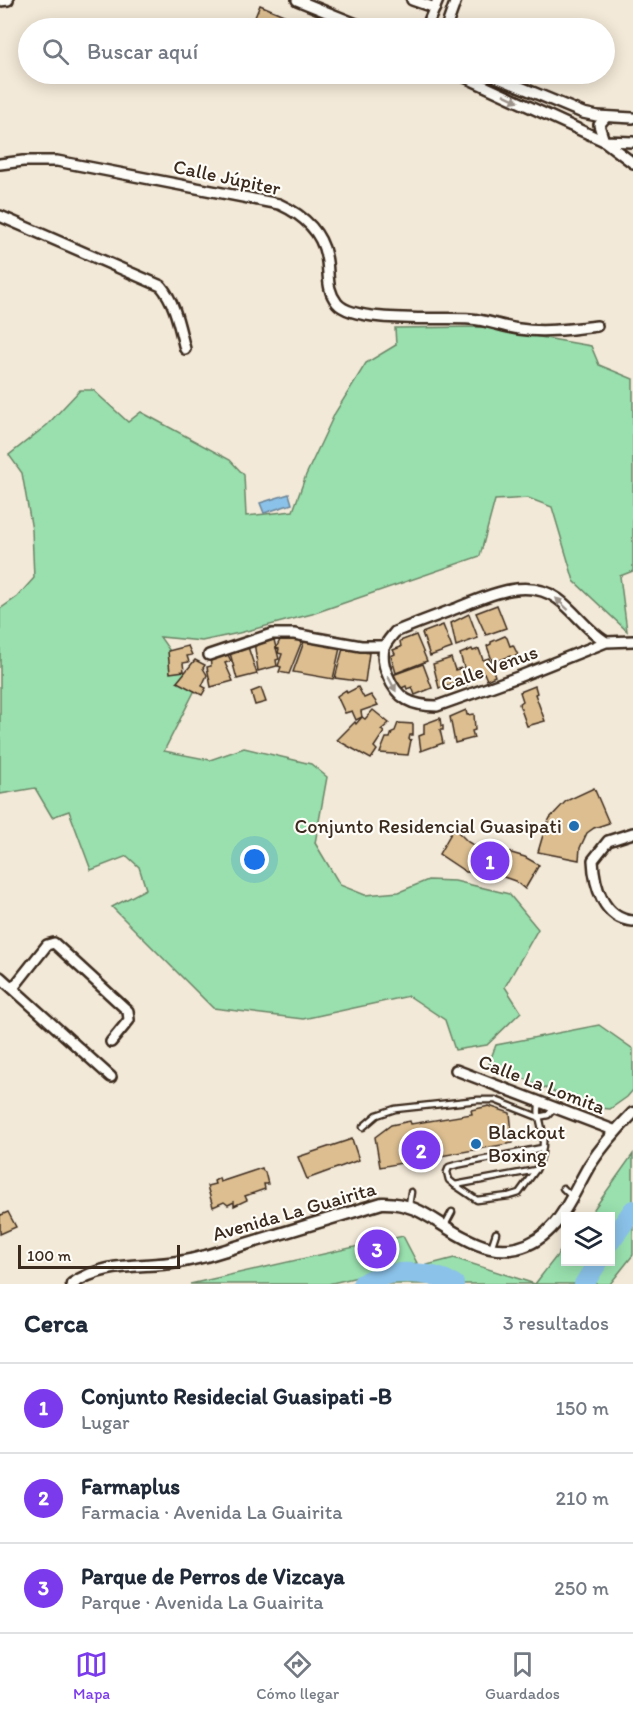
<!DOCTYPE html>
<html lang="es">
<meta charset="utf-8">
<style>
body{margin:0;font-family:Itim,sans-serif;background:#f2f2f3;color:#1f2937}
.controls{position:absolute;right:18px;bottom:18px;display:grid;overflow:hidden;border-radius:0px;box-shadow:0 3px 15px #0003}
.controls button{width:54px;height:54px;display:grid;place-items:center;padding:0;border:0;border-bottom:2px solid #e0e1e3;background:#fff;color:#1f2937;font:30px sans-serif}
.scale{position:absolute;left:18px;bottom:15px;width:162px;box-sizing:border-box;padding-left:6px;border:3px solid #3b2a1e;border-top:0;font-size:16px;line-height:21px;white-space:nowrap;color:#3b2a1e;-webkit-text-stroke:4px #fdfcf7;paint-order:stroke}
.you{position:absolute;left:255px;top:860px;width:21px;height:21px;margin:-15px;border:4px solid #fff;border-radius:50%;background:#1a73e8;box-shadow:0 0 0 9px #1a73e833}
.badge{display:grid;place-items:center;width:39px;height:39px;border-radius:50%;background:#7c3aed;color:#fff;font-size:20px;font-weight:700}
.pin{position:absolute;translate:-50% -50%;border:3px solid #fff;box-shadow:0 2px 6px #0006}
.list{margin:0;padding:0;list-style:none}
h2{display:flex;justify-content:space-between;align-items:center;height:78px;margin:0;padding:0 24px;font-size:26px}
h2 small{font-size:20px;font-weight:400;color:#747a83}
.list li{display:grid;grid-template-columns:39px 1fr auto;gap:18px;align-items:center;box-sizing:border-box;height:90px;padding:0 24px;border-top:2px solid #e0e1e3}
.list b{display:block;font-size:22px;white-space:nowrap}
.list p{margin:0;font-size:20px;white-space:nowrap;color:#747a83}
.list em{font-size:20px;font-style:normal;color:#747a83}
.icon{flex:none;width:33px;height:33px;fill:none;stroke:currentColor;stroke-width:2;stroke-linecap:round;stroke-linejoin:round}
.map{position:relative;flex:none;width:633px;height:1284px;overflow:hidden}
.search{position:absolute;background:#fff;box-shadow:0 3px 15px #0003;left:18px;right:18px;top:18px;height:66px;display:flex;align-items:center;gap:15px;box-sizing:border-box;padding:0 21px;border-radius:33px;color:#747a83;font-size:22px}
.sheet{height:348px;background:#fff}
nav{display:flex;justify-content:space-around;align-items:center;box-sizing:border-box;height:84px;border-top:2px solid #e0e1e3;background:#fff;font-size:16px;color:#747a83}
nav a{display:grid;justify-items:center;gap:3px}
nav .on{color:#7c3aed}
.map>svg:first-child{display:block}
.green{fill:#99e0ae;stroke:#6a8566;stroke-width:1.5}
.water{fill:#8bc2e9;stroke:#6b8598;stroke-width:1.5}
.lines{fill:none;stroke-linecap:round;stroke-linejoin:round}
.river{stroke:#8bc2e9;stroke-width:20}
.building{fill:#dcbe90;stroke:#3b2a1e;stroke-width:1.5}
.service-casing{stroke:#3b2a1e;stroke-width:9}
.minor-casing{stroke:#3b2a1e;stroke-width:14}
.tertiary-casing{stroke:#3b2a1e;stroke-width:15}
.service{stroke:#fdfcf7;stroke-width:4.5}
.minor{stroke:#fdfcf7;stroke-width:9}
.tertiary{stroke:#fdfcf7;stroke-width:10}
.oneway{fill:#9c938a}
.poi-dot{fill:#1f6fb2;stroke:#fdfcf7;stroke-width:2}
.labels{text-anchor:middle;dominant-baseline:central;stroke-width:4.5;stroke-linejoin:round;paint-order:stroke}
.street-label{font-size:20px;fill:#3b2a1e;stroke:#fdfcf7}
.poi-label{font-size:20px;fill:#3b2a1e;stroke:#fdfcf7;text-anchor:end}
</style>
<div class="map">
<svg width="633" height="1284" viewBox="0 0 633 1284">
<rect width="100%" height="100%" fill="#f3e9d8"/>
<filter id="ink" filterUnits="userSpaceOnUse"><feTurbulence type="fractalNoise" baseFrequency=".0167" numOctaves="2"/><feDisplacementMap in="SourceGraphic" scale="12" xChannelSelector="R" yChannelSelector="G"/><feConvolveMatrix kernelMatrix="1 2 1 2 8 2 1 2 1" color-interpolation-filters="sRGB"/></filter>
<g filter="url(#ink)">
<g class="green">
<polygon points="483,327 591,346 599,365 633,379 633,571 620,576 627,631 574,581 552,507 528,498 495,500 480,556 312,614 239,633 202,641 160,637 196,688 164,751 210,760 244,748 311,764 327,777 315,843 340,885 365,895 399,892 428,880 455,881 509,894 538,929 505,987 521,1012 487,1045 455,1050 445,1020 409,996 303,1019 213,1008 112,907 146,889 139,867 127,856 91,870 69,811 52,817 35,788 0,794 0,609 17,597 34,578 32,530 22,473 9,455 47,425 80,390 93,390 128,422 141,412 230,460 244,475 246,516 293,511 306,475 335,413 366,363 396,345 395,328"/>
<polygon points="599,1025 633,1049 633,1090 627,1097 610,1109 588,1107 489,1063 496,1045"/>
<polygon points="633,1154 633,1255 610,1284 354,1284 454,1258 535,1284 565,1245 566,1262 610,1262 610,1216 589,1216"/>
<polygon points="403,1236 417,1263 328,1284 190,1284"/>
</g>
<polygon class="water" points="289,494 292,504 264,513 260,503"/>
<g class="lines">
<g class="river">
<polyline points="610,1242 633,1210"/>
<path d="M 362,1284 C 386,1268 429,1270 454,1284"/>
<polyline points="584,1284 598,1262"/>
</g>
</g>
<g class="building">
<polygon points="260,5 293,19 289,28 268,28 253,22"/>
<polygon points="497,605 506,628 486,635 476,613"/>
<polygon points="469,614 478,638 456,646 451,623"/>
<polygon points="443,625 452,648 430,656 422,633"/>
<polygon points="416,635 427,661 396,673 391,656 395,654 393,650 401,647 400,641"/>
<polygon points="273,636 279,659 276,660 277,666 258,671 254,641"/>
<polygon points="282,636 302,641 289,674 279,672 281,667 278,666 282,654 278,653 279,649 276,648"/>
<polygon points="505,636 507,638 510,646 513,645 518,655 512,657 510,656 493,663 487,646 491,644 491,642"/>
<polygon points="305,639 340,648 333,679 293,672"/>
<polygon points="188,646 192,655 187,656 189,662 183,663 184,671 170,673 168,651"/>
<polygon points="248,647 257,674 237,679 230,653"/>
<polygon points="343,648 369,653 365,682 335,678"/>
<polygon points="472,649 473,651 479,649 483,660 489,658 495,676 487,680 484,673 467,678 460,654"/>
<polygon points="227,653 231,661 225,663 233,681 211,687 207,667 211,666 210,657"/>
<polygon points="451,658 455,670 461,668 468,684 461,687 458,682 439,688 433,664"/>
<polygon points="195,660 205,665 203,668 207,675 202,686 206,688 202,695 177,682"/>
<polygon points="423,664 432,688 415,695 412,687 407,689 406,686 395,691 390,676"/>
<polygon points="535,686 537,693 535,694 545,721 527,726 519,704 523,701 520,692"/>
<polygon points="358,687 364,698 371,695 378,705 361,711 362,717 356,720 352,711 345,713 337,696 346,690 347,693"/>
<polygon points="261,688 266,702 255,705 251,692"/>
<polygon points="373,710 389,723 381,730 384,732 374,747 377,750 371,759 337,740 355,722 356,724 362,717 365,719"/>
<polygon points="466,710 467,715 474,714 475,730 472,731 474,738 455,743 450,717"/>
<polygon points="440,718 441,726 443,726 443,730 440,730 443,743 421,751 419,736 424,734 424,724"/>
<polygon points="398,723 413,724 413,735 410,735 409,739 411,740 408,755 380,753 386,738 390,738 392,732 395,731"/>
<polygon points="594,788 609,823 594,828 587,833 580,848 579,860 538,852 545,828 550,818 566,801"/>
<polygon points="454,828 468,842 482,850 508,852 525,857 539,865 525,889 515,881 498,875 466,872 439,854"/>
<polygon points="489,1106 510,1113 513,1143 380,1167 375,1137 391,1125 410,1121 411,1124 472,1114 471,1110"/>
<polygon points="352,1139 359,1160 307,1179 298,1157"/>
<polygon points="262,1168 263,1171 265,1172 268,1184 264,1184 265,1189 245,1196 247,1200 234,1206 234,1202 228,1205 224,1202 213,1207 207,1186 215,1184 214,1181 219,1178 220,1182"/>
<polygon points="8,1212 16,1227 0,1234 0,1214 1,1215"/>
</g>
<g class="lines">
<defs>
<g id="service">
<path d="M 540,1101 C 536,1116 542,1122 543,1136 C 544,1147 541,1161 536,1170 L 455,1185 L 449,1180 L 447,1172 L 449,1167 L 456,1165 L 542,1148"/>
<polyline points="363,1127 377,1115 395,1109 478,1100 495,1100 538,1117 548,1115 555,1107"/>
<polyline points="455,1185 477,1200 509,1196 519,1193 535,1171"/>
<polyline points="563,1188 572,1197"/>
<polyline points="409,1205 411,1192"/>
<polyline points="445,1225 452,1212"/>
<polyline points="491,1248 496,1233"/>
</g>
<g id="minor">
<polyline points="297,0 366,28"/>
<polyline points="412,0 435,8"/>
<polyline points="0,1 8,0"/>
<polyline points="426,28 438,0"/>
<polyline points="446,28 456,0"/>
<polyline points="458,74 604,141 633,142"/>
<polyline points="489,74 583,113 597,116 633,118"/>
<polyline points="606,117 599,125 604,141 633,163"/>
<path d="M 0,164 L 23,161 L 57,161 L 279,204 C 301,214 321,230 326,256 C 330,273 325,288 337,303 C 354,324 442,317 470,319 C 487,320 503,327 519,329 C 544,333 572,329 597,326"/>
<path d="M 0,216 L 161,286 C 176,304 179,327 185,349"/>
<path d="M 606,642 C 585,629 576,612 558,599 C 526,575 483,598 452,610 C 433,617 414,624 395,632 C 392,636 386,642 384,648 C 382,657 384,667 388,676 C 397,699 412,706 437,706 L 518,677 L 606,642 L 633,641"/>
<polyline points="209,655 272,634 294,634 361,646 385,646"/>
<path d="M 633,833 L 608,841 L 593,860 C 594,885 603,919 633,921"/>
<polyline points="0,977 111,1077"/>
<polyline points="13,988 47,945 54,943 128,1011 129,1020 111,1042"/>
<polyline points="456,1070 616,1131"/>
</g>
<path id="tertiary" d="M 72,1284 C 105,1261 141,1268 178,1262 C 187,1261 197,1258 206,1256 L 382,1203 C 418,1202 435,1223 465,1238 C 482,1247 497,1252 517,1248 C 558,1238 570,1198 589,1166 C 602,1146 617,1129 633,1113"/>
</defs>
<use href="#service" class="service-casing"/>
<use href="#minor" class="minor-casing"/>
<use href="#tertiary" class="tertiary-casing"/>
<use href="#service" class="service"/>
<use href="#minor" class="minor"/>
<use href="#tertiary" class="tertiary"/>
</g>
<defs><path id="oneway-solid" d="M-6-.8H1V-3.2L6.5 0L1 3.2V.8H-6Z" transform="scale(1.5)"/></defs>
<g class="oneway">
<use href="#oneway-solid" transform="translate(511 98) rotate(25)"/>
<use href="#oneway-solid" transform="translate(562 604) rotate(-137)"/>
<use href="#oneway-solid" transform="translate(392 684) rotate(62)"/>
</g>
</g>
<g class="poi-dot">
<circle cx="574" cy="826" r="6"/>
<circle cx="476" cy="1144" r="6"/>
</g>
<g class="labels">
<g class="street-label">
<text transform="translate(227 177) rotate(12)">Calle Júpiter</text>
<text transform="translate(489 668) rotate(-20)">Calle Venus</text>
<text transform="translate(542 1084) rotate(21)">Calle La Lomita</text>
<text transform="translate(294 1211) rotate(-16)">Avenida La Guairita</text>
</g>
<g class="poi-label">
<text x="562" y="826">Conjunto Residencial Guasipati</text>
<text x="488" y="1132" text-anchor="start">Blackout<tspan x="488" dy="23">Boxing</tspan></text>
</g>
</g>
</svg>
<div class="controls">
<button><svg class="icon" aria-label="layers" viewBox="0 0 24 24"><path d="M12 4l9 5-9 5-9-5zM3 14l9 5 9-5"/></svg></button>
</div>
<div class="scale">100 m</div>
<div class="you"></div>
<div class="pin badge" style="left:490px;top:861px">1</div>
<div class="pin badge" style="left:421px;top:1150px">2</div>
<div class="pin badge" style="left:377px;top:1249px">3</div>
<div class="search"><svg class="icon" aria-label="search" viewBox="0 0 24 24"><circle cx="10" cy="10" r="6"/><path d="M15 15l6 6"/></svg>Buscar aquí</div>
</div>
<section class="sheet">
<h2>Cerca<small>3 resultados</small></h2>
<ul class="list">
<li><span class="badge">1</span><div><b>Conjunto Residecial Guasipati -B</b><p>Lugar</p></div><em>150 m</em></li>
<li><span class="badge">2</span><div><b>Farmaplus</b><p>Farmacia · Avenida La Guairita</p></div><em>210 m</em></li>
<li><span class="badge">3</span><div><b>Parque de Perros de Vizcaya</b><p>Parque · Avenida La Guairita</p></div><em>250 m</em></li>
</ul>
</section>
<nav>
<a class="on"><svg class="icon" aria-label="map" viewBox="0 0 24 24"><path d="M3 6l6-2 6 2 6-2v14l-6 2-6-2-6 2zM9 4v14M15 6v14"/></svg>Mapa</a>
<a><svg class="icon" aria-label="directions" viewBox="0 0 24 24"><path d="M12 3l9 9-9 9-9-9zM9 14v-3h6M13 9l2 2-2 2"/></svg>Cómo llegar</a>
<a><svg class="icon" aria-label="saved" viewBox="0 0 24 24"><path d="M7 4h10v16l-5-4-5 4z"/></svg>Guardados</a>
</nav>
